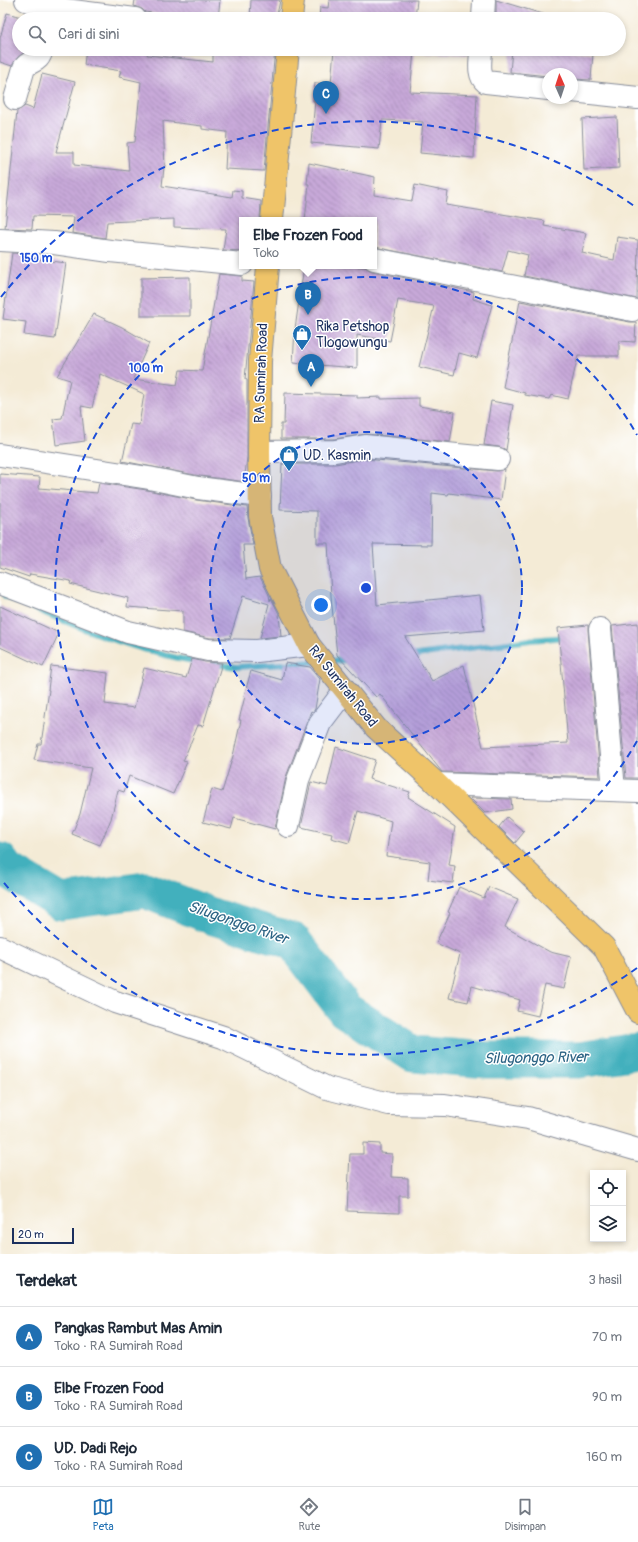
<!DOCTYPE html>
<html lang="id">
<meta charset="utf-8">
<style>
body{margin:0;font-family:Pangolin,sans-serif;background:#f2f2f3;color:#1f2937}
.controls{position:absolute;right:12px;bottom:12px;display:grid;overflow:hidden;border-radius:0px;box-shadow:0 2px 6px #0003}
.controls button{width:36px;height:36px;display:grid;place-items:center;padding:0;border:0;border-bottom:1px solid #e0e1e3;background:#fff;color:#1f2937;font:20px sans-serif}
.compass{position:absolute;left:542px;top:68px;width:36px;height:36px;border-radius:50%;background:#fff;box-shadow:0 2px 6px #0003;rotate:357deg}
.scale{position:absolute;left:12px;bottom:10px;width:62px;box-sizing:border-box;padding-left:4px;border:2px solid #1b2f5e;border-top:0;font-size:11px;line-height:14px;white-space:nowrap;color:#1b2f5e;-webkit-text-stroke:3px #fff;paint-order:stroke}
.you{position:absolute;left:321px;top:605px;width:14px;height:14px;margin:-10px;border:3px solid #fff;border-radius:50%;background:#1a73e8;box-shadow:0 0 0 6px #1a73e833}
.badge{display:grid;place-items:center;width:26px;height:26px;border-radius:50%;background:#1f6fb2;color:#fff;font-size:13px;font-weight:700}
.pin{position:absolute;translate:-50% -33px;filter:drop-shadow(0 1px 2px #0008)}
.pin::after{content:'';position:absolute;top:21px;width:14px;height:12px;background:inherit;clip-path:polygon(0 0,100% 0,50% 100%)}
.popup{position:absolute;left:239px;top:217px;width:138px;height:52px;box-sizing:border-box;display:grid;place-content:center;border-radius:0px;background:#fff;filter:drop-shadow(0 1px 3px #0005);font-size:13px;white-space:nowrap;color:#747a83}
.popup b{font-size:15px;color:#1f2937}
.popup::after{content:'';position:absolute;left:50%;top:100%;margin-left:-8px;border:8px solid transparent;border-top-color:#fff}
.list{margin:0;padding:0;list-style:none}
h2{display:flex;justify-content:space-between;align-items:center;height:52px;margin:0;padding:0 16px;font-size:17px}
h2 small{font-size:13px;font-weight:400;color:#747a83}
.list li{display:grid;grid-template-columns:26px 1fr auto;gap:12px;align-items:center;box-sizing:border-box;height:60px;padding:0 16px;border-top:1px solid #e0e1e3}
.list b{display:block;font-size:15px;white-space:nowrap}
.list p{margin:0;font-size:13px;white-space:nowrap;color:#747a83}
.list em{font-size:13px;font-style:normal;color:#747a83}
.icon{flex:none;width:22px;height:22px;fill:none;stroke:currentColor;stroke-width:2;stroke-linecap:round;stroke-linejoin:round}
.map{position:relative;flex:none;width:638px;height:1254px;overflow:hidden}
.search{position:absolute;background:#fff;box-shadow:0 2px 6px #0003;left:12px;right:12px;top:12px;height:44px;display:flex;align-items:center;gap:10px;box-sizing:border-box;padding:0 14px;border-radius:22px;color:#747a83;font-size:15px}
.sheet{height:232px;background:#fff}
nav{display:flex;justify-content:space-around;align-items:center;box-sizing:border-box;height:56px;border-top:1px solid #e0e1e3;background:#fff;font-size:11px;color:#747a83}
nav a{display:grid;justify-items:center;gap:2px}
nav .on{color:#1f6fb2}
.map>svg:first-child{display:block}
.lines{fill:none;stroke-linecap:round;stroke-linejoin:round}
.stream{stroke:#42b0bd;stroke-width:6}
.river{stroke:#42b0bd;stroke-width:37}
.building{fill:url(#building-back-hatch)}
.minor-casing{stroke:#888d9a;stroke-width:24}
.major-casing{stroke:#888d9a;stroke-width:24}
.minor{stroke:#fff;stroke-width:22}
.major{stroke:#efc469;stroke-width:22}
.ring{fill:none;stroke:#1d4ed8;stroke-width:2;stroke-dasharray:7 5}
.labels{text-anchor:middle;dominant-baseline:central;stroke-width:3;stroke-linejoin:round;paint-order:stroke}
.poi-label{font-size:14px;fill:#1b2f5e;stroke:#fff;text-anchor:start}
.street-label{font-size:14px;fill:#1b2f5e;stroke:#fff}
.water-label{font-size:15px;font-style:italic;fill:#2b6384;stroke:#fff}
.centre{fill:#1d4ed8;stroke:#fff;stroke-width:2}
.ring-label{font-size:12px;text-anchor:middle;font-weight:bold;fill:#1d4ed8;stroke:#fff;stroke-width:3;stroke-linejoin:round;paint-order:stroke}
</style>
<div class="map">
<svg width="638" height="1254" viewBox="0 0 638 1254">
<defs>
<pattern id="building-back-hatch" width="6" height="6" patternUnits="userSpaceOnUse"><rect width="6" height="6" fill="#c8a9d9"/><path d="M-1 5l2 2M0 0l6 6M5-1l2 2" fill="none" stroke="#a28ab3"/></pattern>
</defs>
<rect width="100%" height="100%" fill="#fff"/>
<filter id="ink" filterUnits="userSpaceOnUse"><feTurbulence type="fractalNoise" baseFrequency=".025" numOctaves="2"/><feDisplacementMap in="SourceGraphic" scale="8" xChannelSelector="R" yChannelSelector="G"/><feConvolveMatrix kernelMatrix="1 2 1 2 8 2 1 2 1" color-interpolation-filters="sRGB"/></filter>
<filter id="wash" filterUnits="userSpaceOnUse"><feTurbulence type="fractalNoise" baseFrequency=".012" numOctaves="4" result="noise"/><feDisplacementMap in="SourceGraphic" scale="16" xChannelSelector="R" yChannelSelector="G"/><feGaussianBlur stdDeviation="0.9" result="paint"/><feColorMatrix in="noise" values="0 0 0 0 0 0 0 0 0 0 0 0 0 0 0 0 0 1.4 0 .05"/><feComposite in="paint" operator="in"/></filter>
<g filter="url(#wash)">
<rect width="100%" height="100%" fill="#f4ebd6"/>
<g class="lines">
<g class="stream">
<path d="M 5,596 C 65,622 135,652 199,662"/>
<polyline points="409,656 530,640 567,637"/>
<polyline points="327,661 348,660"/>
<polyline points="214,664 236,667 316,662"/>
</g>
<polyline class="river" points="0,861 6,869 61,902 145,890 214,917 293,941 345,1010 413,1054 488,1060 579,1060 638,1051"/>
</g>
<g id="blocks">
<g class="building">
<polygon points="135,0 220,0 218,19 188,19 145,12 142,9 134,6"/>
<polygon points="251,0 280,0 277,15 279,15 279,19 250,19"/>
<polygon points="329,0 417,0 415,19 422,19 319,19 320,7 328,8"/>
<polygon points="496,0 546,15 545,19 496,19"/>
<polygon points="7,13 28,19 19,19 19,49 29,49 18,57 12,66 0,62 0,38"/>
<polygon points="86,49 149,49 147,55 213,62 213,49 275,49 264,171 225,169 227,132 202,129 202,126 163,121 165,167 164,167 162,186 232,197 233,190 242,191 242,198 261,201 260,220 242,220 242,251 223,250 226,229 174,227 174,219 107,222 105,238 72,233 74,217 33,216 32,229 5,228 17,111 25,106 33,109 42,74 75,82 56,152 74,152 74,165 129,171 127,143 135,142 141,82 119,77 121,71 84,65"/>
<polygon points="334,49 468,49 468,55 414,52 410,92 477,95 474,158 420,153 423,122 382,120 379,149 311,143 315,101 313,101 315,83 331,84"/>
<polygon points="512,49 547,49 593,53 591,80 572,79 572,74 548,74 548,76 510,72"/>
<polygon points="617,117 619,168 584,170 582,119"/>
<polygon points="309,163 375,177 374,195 412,201 415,185 448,192 446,205 545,221 544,226 586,233 582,253 614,260 617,237 638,240 637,299 524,276 528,255 508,250 502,272 374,247 374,220 305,220 309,184 307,184"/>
<polygon points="12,253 29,254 29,258 66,263 55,339 24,335 26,322 3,319"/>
<polygon points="304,266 365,267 372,271 474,292 473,299 492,305 477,358 459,353 454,375 419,367 434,306 398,300 390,341 357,335 357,368 293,363 295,329"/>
<polygon points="219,274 242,276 242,281 254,282 245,379 247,380 247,457 245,475 247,475 247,482 200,476 122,461 131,424 139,425 144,394 100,374 92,408 81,406 85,441 56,445 53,419 62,418 70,380 57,376 94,314 122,327 149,343 133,379 177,385 180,370 202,371"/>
<polygon points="190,277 190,316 141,316 141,278"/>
<polygon points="520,301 630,322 636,322 635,342 619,341 619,356 578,356 568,399 551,395 549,399 525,395 525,393 503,387"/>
<polygon points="285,393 357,395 357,398 381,397 381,399 419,398 419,406 455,412 450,442 366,434 334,439 281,439 281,424 284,424"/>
<polygon points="491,401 513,405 506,450 499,447 484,445"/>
<polygon points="365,459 497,471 505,469 501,500 449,493 448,495 432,493 431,545 373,544 377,605 480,595 484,630 405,637 432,681 464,665 483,747 568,743 558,628 588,625 588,630 600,777 442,772 380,694 376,697 337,655 331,596 328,543 317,543 317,511 280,510 282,464 335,464"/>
<polygon points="0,474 40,477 39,488 97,493 99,483 147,490 196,500 247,507 248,518 253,545 243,545 246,579 260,577 269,595 270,601 271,598 279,614 281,636 260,638 269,604 243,596 230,638 210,638 183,632 183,611 127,607 128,598 70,584 71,581 30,574 29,577 0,567"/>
<polygon points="0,606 59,633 43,667 0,647"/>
<polygon points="638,623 638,778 626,778 612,626"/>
<polygon points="192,659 205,662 222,663 203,726 198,725 183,761 187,762 173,794 129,776 124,792 118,790 111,819 100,845 72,834 80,814 91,768 34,760 38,744 41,744 49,690 48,690 51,666 108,673 105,704 134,708 144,668 186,678"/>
<polygon points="285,663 310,667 320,679 315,709 313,712 311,711 286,777 275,829 234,818 231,829 203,822 212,789 222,792 233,756 241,720 239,720 245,696 244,696 251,671 282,680"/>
<polygon points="336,747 375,760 369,779 410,792 408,797 455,827 449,865 455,866 453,883 428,880 430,862 386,856 391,821 358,811 349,843 331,838 332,834 301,827 311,782 327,786"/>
<polygon points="470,798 511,799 512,809 485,813"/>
<polygon points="507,817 524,832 515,843 499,827"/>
<polygon points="459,887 484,898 489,887 518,899 505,927 550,952 571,957 564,989 545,985 538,1016 517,1011 520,1000 472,986 468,1002 449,998 460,954 436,943 450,913 448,912"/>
<polygon points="363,1143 380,1144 380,1153 392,1154 391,1177 408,1178 408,1196 399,1196 399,1213 347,1211 350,1154 363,1154"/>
</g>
</g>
</g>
<g filter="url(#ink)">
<use href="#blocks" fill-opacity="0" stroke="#888d9a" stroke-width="1"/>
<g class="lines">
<defs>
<g id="minor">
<polyline points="26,0 49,8 135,19"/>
<polyline points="483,19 484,0"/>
<path d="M 481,49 C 481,60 477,75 486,82 L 548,89"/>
<polyline points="572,91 638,98"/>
<path d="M 15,99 L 24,68 C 31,59 39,64 42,49"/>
<polyline points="0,240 54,243 110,251 242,264"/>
<polyline points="374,259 632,310"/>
<polyline points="259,452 335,451 365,446 498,459"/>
<polyline points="0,455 149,478 198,488 260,496"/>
<polyline points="0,583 128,632 208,650 257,651 309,645"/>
<polyline points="600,629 614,790"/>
<polyline points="437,784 638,791"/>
<polyline points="288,826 298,780 320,723 345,690"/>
<polyline points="0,947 115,1002 223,1037 327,1088 389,1104 445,1105 528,1118 638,1150"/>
</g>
<g id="major">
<polyline points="291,19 293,0"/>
<polyline points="272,220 288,49"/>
<polyline points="268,266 260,361 259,452 260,516 270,569 309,645 376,728 437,784 604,947 638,1012"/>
</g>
</defs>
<use href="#minor" class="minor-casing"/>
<use href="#major" class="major-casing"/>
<use href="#minor" class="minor"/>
<use href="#major" class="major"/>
</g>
</g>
<circle cx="366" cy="588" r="156" fill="#1d4ed8" fill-opacity=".12"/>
<g class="ring">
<circle cx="366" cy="588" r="156"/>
<path d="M637 741A311 311 0 1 1 637 435"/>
<path d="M637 968A467 467 0 0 1 1 879M1 297A467 467 0 0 1 637 208"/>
</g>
<defs>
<symbol id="shop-pin" viewBox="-11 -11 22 30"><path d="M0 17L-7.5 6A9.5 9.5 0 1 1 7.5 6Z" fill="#1f6fb2" stroke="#fff"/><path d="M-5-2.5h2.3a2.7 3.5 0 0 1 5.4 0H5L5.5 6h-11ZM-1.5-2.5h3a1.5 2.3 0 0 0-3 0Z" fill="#fff"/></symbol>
</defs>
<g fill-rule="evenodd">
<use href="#shop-pin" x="291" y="323" width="22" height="30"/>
<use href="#shop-pin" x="278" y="444" width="22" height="30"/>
</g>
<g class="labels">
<g class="poi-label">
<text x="316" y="326">Rika Petshop<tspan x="316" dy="16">Tlogowungu</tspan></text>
<text x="303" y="455">UD. Kasmin</text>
</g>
<g class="street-label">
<text transform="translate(261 373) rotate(-88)">RA Sumirah Road</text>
<text transform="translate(343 686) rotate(51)">RA Sumirah Road</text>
</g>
<g class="water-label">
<text transform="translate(238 923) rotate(19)">Silugonggo River</text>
<text transform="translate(536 1058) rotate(-1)">Silugonggo River</text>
</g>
</g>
<circle cx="366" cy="588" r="6" class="centre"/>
<g class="ring-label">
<text x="36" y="262">150 m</text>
<text x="146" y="372">100 m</text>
<text x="256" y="482">50 m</text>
</g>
</svg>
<div class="controls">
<button><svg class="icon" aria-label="locate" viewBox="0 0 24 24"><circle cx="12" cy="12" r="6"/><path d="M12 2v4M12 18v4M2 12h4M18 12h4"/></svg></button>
<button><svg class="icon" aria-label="layers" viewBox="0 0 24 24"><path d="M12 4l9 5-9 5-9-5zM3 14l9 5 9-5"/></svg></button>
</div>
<svg class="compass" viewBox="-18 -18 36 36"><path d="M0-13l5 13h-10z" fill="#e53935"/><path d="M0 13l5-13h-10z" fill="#747a83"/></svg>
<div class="scale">20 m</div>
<div class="you"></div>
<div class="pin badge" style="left:311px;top:387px">A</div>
<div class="pin badge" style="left:308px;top:315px">B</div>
<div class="popup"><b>Elbe Frozen Food</b>Toko</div>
<div class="pin badge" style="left:326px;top:114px">C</div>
<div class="search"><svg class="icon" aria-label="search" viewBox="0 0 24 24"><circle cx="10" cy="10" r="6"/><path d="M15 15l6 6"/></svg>Cari di sini</div>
</div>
<section class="sheet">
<h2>Terdekat<small>3 hasil</small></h2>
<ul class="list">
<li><span class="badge">A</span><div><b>Pangkas Rambut Mas Amin</b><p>Toko · RA Sumirah Road</p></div><em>70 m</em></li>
<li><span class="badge">B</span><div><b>Elbe Frozen Food</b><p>Toko · RA Sumirah Road</p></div><em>90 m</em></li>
<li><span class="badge">C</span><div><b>UD. Dadi Rejo</b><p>Toko · RA Sumirah Road</p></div><em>160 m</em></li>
</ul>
</section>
<nav>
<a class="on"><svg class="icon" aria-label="map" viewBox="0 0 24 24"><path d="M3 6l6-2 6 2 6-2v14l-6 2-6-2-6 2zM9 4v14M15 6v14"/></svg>Peta</a>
<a><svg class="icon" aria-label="directions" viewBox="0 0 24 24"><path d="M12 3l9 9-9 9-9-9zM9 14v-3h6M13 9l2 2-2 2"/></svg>Rute</a>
<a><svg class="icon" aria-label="saved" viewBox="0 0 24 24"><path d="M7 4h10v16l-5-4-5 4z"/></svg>Disimpan</a>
</nav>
